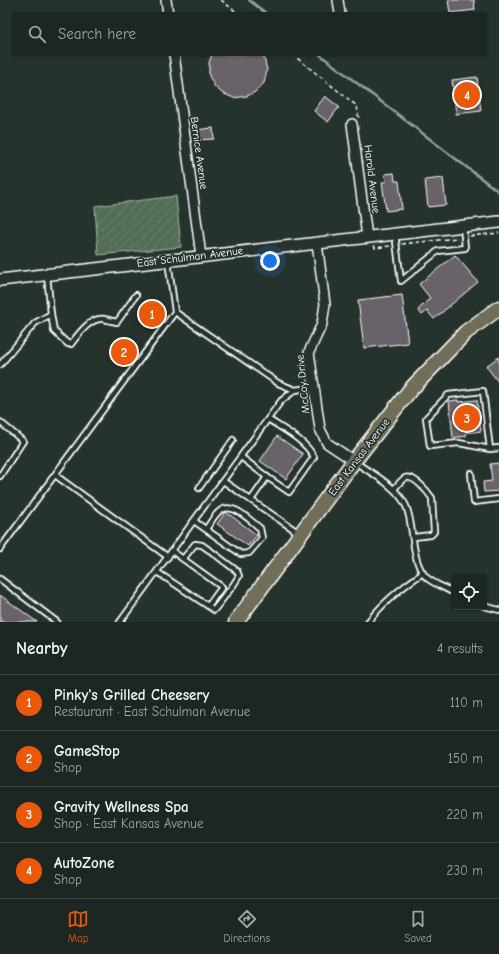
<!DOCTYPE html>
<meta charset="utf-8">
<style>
body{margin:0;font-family:"Comic Neue",sans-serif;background:#29322f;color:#f1f3f6}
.controls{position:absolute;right:12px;bottom:12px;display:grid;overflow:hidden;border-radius:4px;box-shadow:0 1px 3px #0004}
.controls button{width:36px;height:36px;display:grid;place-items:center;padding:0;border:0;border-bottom:1px solid #3a4340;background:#1c2622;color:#f1f3f6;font:20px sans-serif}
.you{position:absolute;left:270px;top:261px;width:14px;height:14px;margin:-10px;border:3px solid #fff;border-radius:50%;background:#1a73e8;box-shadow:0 0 0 6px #1a73e833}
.badge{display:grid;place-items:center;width:26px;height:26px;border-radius:50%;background:#ea580c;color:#fff;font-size:13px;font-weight:700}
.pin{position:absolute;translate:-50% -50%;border:2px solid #fff;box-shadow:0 1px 4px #0006}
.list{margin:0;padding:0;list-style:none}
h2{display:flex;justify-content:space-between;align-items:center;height:52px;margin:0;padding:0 16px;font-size:17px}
h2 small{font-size:13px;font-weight:400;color:#a0a5a5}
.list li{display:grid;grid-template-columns:26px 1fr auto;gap:12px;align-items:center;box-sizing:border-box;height:56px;padding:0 16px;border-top:1px solid #3a4340}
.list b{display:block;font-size:15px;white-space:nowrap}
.list p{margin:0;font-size:13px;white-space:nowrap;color:#a0a5a5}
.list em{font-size:13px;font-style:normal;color:#a0a5a5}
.icon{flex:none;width:22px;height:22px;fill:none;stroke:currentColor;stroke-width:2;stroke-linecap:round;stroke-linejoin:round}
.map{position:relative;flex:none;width:499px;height:622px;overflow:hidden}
.search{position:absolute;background:#1c2622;box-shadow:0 1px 3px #0004;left:12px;right:12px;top:12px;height:44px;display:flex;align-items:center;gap:10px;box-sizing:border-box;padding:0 14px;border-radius:4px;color:#a0a5a5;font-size:15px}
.sheet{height:276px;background:#1c2622}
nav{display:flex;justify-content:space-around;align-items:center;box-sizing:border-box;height:56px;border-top:1px solid #3a4340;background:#1c2622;font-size:11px;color:#a0a5a5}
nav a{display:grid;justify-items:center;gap:2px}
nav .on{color:#ea580c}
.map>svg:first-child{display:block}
.garden{fill:url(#garden-furrows);stroke:#a9b6aa}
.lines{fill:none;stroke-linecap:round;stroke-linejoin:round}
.stream{stroke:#91a2a7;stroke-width:2.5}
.building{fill:#6a626b;stroke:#fff}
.service-casing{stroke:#fff;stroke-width:8}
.minor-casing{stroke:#fff;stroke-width:12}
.tertiary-casing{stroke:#fff;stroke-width:14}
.primary-casing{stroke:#fff;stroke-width:17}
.path{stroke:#fff;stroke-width:1.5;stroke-dasharray:4 3;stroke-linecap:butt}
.service{stroke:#26332d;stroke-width:4.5}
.minor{stroke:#26332d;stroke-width:9}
.tertiary{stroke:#26332d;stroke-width:11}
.primary{stroke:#706e59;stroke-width:14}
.labels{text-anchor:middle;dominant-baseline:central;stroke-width:3.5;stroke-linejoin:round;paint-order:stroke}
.street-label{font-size:11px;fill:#fff;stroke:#26332d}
</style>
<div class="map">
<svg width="499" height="622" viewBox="0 0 499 622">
<defs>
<pattern id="garden-furrows" width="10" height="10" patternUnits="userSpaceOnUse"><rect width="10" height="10" fill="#536e55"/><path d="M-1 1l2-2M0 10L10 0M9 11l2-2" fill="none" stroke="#6d846e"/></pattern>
</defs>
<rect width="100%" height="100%" fill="#26332d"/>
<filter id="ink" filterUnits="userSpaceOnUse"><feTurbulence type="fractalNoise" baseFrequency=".025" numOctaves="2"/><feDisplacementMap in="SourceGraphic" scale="8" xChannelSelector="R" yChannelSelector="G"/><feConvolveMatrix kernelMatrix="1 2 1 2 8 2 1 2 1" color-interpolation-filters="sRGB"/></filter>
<g filter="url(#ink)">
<polygon class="garden" points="176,196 181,247 98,255 95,206"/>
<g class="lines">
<g class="stream">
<polyline points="249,0 267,14"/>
<polyline points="319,54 499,192"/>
</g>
</g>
<g class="building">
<polygon points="448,0 474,0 475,10 450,13"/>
<polygon points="212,54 263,54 267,70 264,83 255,92 247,96 234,98 222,93 215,87 209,76 209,63"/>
<polygon points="477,77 481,111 456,114 452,80"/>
<polygon points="325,96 339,107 328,122 314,111"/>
<polygon points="213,128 214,139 196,140 195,130"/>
<polygon points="394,173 395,181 399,181 402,209 386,211 382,182 386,182 385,174"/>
<polygon points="443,178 446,205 428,207 425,180"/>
<polygon points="455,255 478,282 434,319 427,311 422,315 418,310 430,298 419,284"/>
<polygon points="402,295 408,343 364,348 358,300"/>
<polygon points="499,357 499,383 486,366"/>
<polygon points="458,400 458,402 477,400 481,431 466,433 466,436 453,438 449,401"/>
<polygon points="277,436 303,454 286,479 260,461"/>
<polygon points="499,463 499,491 484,492 483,482 492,481 490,464"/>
<polygon points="226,512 257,535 248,546 217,524"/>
<polygon points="0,595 37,622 0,622"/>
</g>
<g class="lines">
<defs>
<g id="service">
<polyline points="395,234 401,281 438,251 465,248 463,226"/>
<polyline points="175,312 278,383 295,390 314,387"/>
<path d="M 51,314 L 54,331 L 68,344 L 71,344 C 78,335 90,317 104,319 C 108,320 112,321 117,322 L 136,295"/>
<polyline points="0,365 35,323 51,314 47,275"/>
<polyline points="0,422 23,441 0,476"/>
<polyline points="490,449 483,391 448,395 426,418 430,446 459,443 490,449 499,448"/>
<polyline points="241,457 267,477"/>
<path d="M 355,462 C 372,474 397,486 406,506 C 415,527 410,562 427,578 C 434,584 446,588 454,593"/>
<polyline points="471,473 474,502 499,499"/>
<polyline points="55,475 168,557"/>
<polyline points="223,481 299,533"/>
<polyline points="199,488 233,440"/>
<path d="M 394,489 C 397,486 401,480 405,478 C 413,474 428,492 432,498 L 434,532 L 431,535 L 414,537"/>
<path d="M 251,500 L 267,477 L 289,492 L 314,457 C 304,439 284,430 268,419"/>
<path d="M 194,521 L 241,554 L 249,553 L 262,538 L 260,528 C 250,521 233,501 220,511 C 214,515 210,524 206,529"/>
<polyline points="0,549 175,312 168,261"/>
<polyline points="183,559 195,544 202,545 209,550"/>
<polyline points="157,572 208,606 222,587 172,551"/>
<polyline points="0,579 57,622"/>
<polyline points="208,606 214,610 232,587 239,576 237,571 212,552"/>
<polyline points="484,606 499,610"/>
<polyline points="120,622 281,401 295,390"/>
<path d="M 368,622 C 384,601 402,587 423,573"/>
</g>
<g id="minor">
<polyline points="166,0 168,14"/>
<polyline points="338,0 340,14"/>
<polyline points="174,54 201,256"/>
<polyline points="352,124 367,237"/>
<polyline points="317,243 325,304 322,324 309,352 320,429 327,443 354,461"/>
</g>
<polyline id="tertiary" points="0,280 499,222"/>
<polyline id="primary" points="236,622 354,461 410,390 466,332 499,308"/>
</defs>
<use href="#service" class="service-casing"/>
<use href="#minor" class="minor-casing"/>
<use href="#tertiary" class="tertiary-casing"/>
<use href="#primary" class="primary-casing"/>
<g class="path">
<polyline points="221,0 239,14"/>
<polyline points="292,54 357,106 359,120"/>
<polyline points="470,236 499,233"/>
<polyline points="402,244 458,238"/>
<polyline points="374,245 375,248 390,246"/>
</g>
<use href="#service" class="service"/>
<use href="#minor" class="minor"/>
<use href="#tertiary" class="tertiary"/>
<use href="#primary" class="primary"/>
</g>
</g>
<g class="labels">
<g class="street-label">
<text transform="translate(199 153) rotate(82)">Bernice Avenue</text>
<text transform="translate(372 179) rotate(83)">Harold Avenue</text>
<text transform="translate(190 257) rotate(-7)">East Schulman Avenue</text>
<text transform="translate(303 384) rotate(-96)">McCoy Drive</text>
<text transform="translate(359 457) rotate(-53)">East Kansas Avenue</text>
</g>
</g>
</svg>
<div class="controls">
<button><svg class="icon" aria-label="locate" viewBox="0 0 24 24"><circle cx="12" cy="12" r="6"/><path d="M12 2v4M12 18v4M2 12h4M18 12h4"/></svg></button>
</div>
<div class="you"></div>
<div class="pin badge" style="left:152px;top:314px">1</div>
<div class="pin badge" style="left:124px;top:352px">2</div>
<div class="pin badge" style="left:467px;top:418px">3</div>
<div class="pin badge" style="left:467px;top:95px">4</div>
<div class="search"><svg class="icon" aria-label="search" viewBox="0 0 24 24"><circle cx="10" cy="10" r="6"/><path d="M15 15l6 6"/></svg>Search here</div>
</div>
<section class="sheet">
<h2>Nearby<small>4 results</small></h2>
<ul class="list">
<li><span class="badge">1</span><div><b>Pinky's Grilled Cheesery</b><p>Restaurant · East Schulman Avenue</p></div><em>110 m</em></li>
<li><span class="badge">2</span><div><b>GameStop</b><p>Shop</p></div><em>150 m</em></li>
<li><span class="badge">3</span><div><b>Gravity Wellness Spa</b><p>Shop · East Kansas Avenue</p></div><em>220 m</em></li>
<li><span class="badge">4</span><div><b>AutoZone</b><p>Shop</p></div><em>230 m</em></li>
</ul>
</section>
<nav>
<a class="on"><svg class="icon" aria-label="map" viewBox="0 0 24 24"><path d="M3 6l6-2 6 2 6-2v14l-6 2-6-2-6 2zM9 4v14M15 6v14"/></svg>Map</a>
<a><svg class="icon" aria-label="directions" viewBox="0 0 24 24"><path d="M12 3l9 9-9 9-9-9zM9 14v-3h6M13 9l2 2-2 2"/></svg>Directions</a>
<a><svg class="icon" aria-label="saved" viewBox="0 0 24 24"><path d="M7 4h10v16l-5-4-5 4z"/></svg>Saved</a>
</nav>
